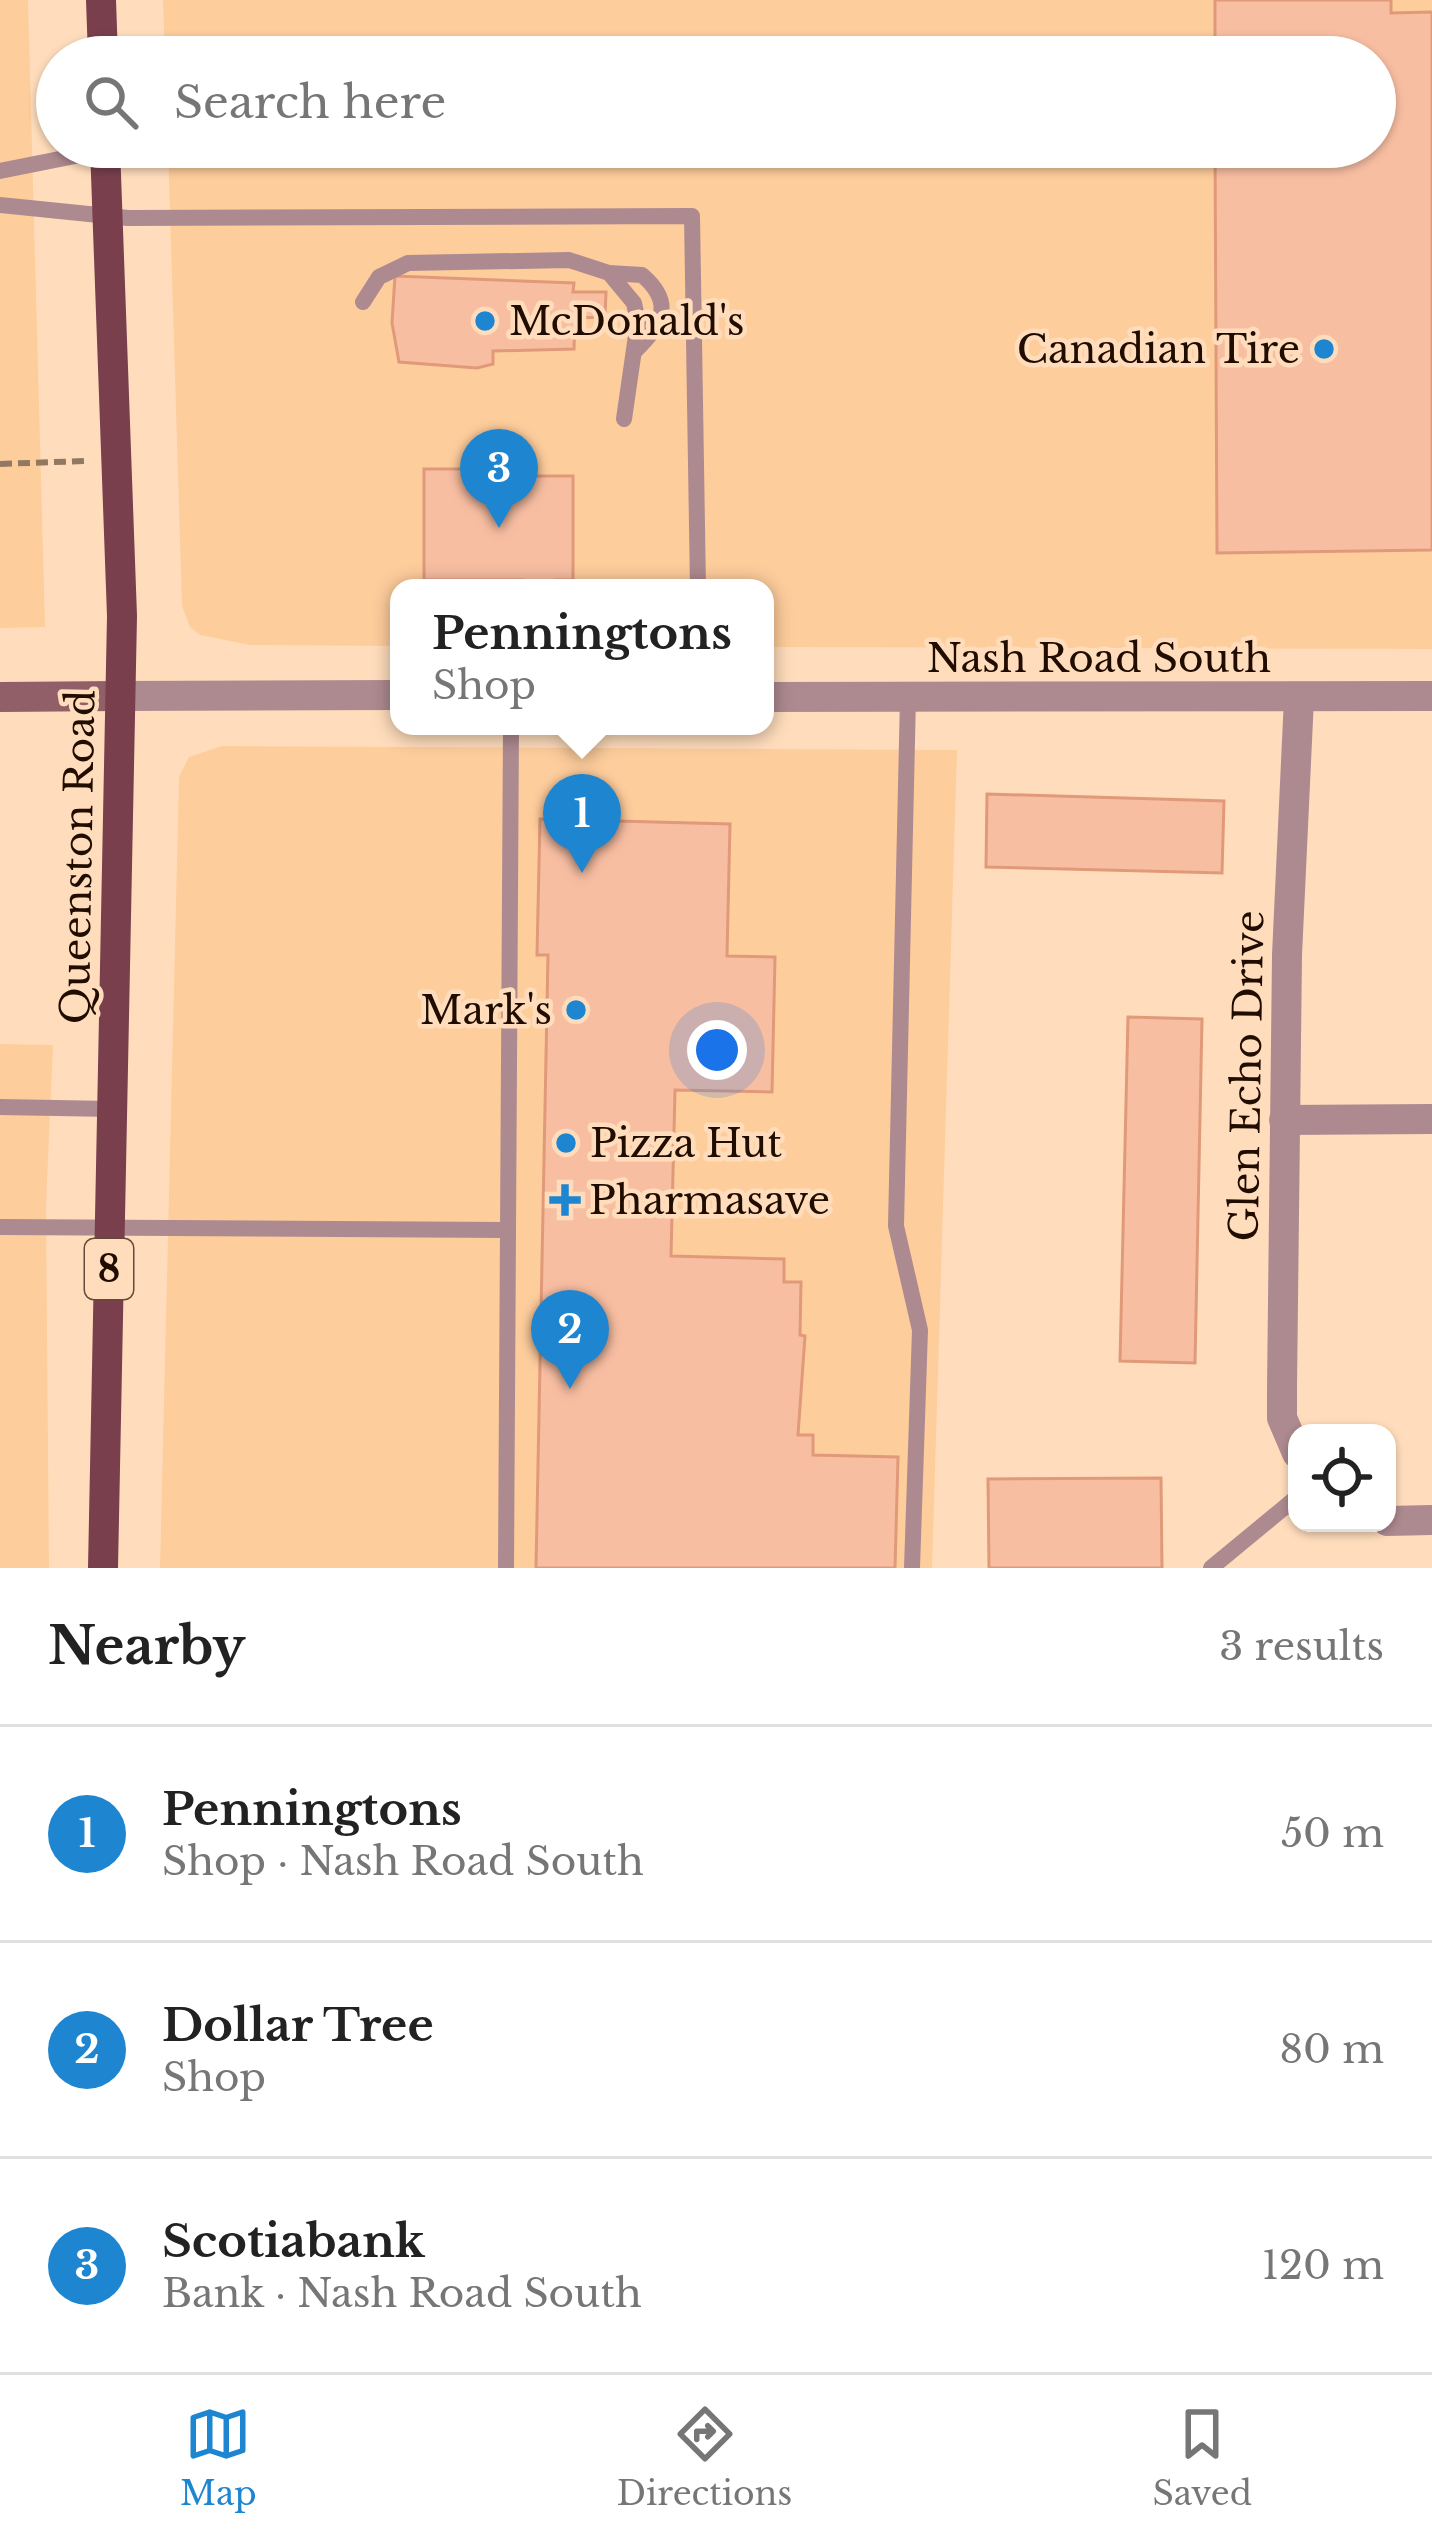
<!DOCTYPE html>
<meta charset="utf-8">
<style>
body{margin:0;font-family:"Libre Baskerville",serif;background:#f2f2f2;color:#222}
.controls{position:absolute;right:36px;bottom:36px;display:grid;overflow:hidden;border-radius:24px;box-shadow:0 3px 9px #0004}
.controls button{width:108px;height:108px;display:grid;place-items:center;padding:0;border:0;border-bottom:3px solid #e0e0e0;background:#fff;color:#222;font:60px sans-serif}
.you{position:absolute;left:717px;top:1050px;width:42px;height:42px;margin:-30px;border:9px solid #fff;border-radius:50%;background:#1a73e8;box-shadow:0 0 0 18px #1a73e833}
.badge{display:grid;place-items:center;width:78px;height:78px;border-radius:50%;background:#1e85d0;color:#fff;font-size:39px;font-weight:700}
.pin{position:absolute;translate:-50% -99px;filter:drop-shadow(0 3px 6px #0008)}
.pin::after{content:'';position:absolute;top:63px;width:42px;height:36px;background:inherit;clip-path:polygon(0 0,100% 0,50% 100%)}
.popup{position:absolute;left:390px;top:579px;width:384px;height:156px;box-sizing:border-box;display:grid;place-content:center;border-radius:24px;background:#fff;filter:drop-shadow(0 3px 9px #0005);font-size:39px;white-space:nowrap;color:#767676}
.popup b{font-size:45px;color:#222}
.popup::after{content:'';position:absolute;left:50%;top:100%;margin-left:-24px;border:24px solid transparent;border-top-color:#fff}
.list{margin:0;padding:0;list-style:none}
h2{display:flex;justify-content:space-between;align-items:center;height:156px;margin:0;padding:0 48px;font-size:51px}
h2 small{font-size:39px;font-weight:400;color:#767676}
.list li{display:grid;grid-template-columns:78px 1fr auto;gap:36px;align-items:center;box-sizing:border-box;height:216px;padding:0 48px;border-top:3px solid #e0e0e0}
.list b{display:block;font-size:45px;white-space:nowrap}
.list p{margin:0;font-size:39px;white-space:nowrap;color:#767676}
.list em{font-size:39px;font-style:normal;color:#767676}
.icon{flex:none;width:66px;height:66px;fill:none;stroke:currentColor;stroke-width:2;stroke-linecap:round;stroke-linejoin:round}
.map{position:relative;flex:none;width:1432px;height:1568px;overflow:hidden}
.search{position:absolute;background:#fff;box-shadow:0 3px 9px #0004;left:36px;right:36px;top:36px;height:132px;display:flex;align-items:center;gap:30px;box-sizing:border-box;padding:0 42px;border-radius:66px;color:#767676;font-size:45px}
.sheet{height:804px;background:#fff}
nav{display:flex;justify-content:space-around;align-items:center;box-sizing:border-box;height:168px;border-top:3px solid #e0e0e0;background:#fff;font-size:33px;color:#767676}
nav a{display:grid;justify-items:center;gap:6px}
nav .on{color:#1e85d0}
.map>svg:first-child{display:block}
.built{fill:#fecd9c}
.building{fill:#f8bea2;stroke:#e09a79;stroke-width:3}
.lines{fill:none;stroke-linecap:round;stroke-linejoin:round}
.path{stroke:#937861;stroke-width:6;stroke-dasharray:12 6;stroke-linecap:butt}
.service{stroke:#ad8a90;stroke-width:16}
.minor{stroke:#ad8a90;stroke-width:30}
.tertiary{stroke:#ad8a90;stroke-width:30}
.secondary{stroke:#905f68;stroke-width:30}
.primary{stroke:#793f4d;stroke-width:30}
.poi-dot{fill:#1e85d0;stroke:#ffddbc;stroke-width:4.5}
.labels{text-anchor:middle;dominant-baseline:central;stroke-width:9;stroke-linejoin:round;paint-order:stroke}
.shield{fill:#ffddbc;stroke:#634b38;stroke-width:3}
.shield-label{font-size:36px;font-weight:bold;fill:#200d00}
.poi-label{font-size:39px;fill:#200d00;stroke:#ffddbc;text-anchor:start}
.street-label{font-size:39px;fill:#200d00;stroke:#ffddbc}
</style>
<div class="map">
<svg width="1432" height="1568" viewBox="0 0 1432 1568">
<rect width="100%" height="100%" fill="#ffddbc"/>
<g class="built">
<polygon points="0,0 28,0 45,627 0,628"/>
<polygon points="163,0 1432,0 1432,649 765,647 765,588 399,588 399,646 250,645 200,635 190,627 182,606 168,147 1375,147 1375,57 165,57"/>
<polygon points="222,746 957,750 932,1568 160,1568 179,777 189,757"/>
<polygon points="0,1044 53,1045 46,1206 49,1568 0,1568"/>
</g>
<g class="building">
<polygon points="1215,0 1391,0 1391,13 1432,12 1432,550 1217,553 1215,147 1375,147 1375,57 1215,57"/>
<polygon points="395,276 574,283 573,292 606,292 605,317 575,318 574,349 493,351 493,364 477,368 399,362 392,323"/>
<polygon points="424,469 521,469 521,476 573,476 573,580 555,580 555,588 523,588 523,580 424,580"/>
<polygon points="987,794 1224,801 1222,873 986,867"/>
<polygon points="540,819 730,824 727,956 775,957 772,1092 675,1090 671,1256 784,1259 784,1282 801,1282 800,1335 805,1336 798,1435 813,1435 813,1455 898,1457 895,1568 536,1568 548,955 537,955"/>
<polygon points="1128,1017 1202,1019 1195,1363 1120,1361"/>
<polygon points="1161,1478 1162,1568 989,1568 988,1479"/>
</g>
<g class="lines">
<polyline class="path" points="0,464 86,461"/>
<g class="service">
<polyline points="0,171 105,150"/>
<polyline points="0,205 128,218 692,216 698,588"/>
<path d="M 609,273 L 642,275 C 675,303 662,325 635,351"/>
<polyline points="363,302 379,277 408,263 569,260 609,273 634,303 638,322 624,419"/>
<polyline points="908,697 896,1226 920,1330 912,1568"/>
<polyline points="0,1107 112,1109"/>
<polyline points="0,1227 506,1230"/>
<polyline points="506,1568 511,726"/>
<polyline points="1211,1568 1297,1497"/>
</g>
<g class="minor">
<polyline points="1284,1120 1432,1119"/>
<polyline points="1297,1453 1282,1418 1282,1388 1287,955 1299,698"/>
<polyline points="1387,1521 1432,1520"/>
</g>
<g class="tertiary">
<polyline points="120,696 399,695"/>
<polyline points="765,697 1432,696"/>
</g>
<polyline class="secondary" points="0,697 120,696"/>
<g class="primary">
<polyline points="101,0 103,57"/>
<polyline points="103,1568 122,616 105,147"/>
</g>
</g>
<g class="poi-dot">
<circle cx="485" cy="321" r="12"/>
<circle cx="1324" cy="349" r="12"/>
<circle cx="576" cy="1010" r="12"/>
<circle cx="566" cy="1143" r="12"/>
<path d="M559 1182h12v12h12v12h-12v12h-12v-12h-12v-12h12z"/>
</g>
<g class="labels">
<rect class="shield" x="85" y="1239" width="48" height="60" rx="9"/>
<g class="shield-label">
<text x="109" y="1269">8</text>
</g>
<g class="poi-label">
<text x="509" y="321">McDonald's</text>
<text x="1300" y="349" text-anchor="end">Canadian Tire</text>
<text x="552" y="1010" text-anchor="end">Mark's</text>
<text x="590" y="1143">Pizza Hut</text>
<text x="589" y="1200">Pharmasave</text>
</g>
<g class="street-label">
<text x="1099" y="658">Nash Road South</text>
<text transform="translate(78 857) rotate(-89)">Queenston Road</text>
<text transform="translate(1247 1076) rotate(-89)">Glen Echo Drive</text>
</g>
</g>
</svg>
<div class="controls">
<button><svg class="icon" aria-label="locate" viewBox="0 0 24 24"><circle cx="12" cy="12" r="6"/><path d="M12 2v4M12 18v4M2 12h4M18 12h4"/></svg></button>
</div>
<div class="you"></div>
<div class="pin badge" style="left:582px;top:873px">1</div>
<div class="popup"><b>Penningtons</b>Shop</div>
<div class="pin badge" style="left:570px;top:1389px">2</div>
<div class="pin badge" style="left:499px;top:528px">3</div>
<div class="search"><svg class="icon" aria-label="search" viewBox="0 0 24 24"><circle cx="10" cy="10" r="6"/><path d="M15 15l6 6"/></svg>Search here</div>
</div>
<section class="sheet">
<h2>Nearby<small>3 results</small></h2>
<ul class="list">
<li><span class="badge">1</span><div><b>Penningtons</b><p>Shop · Nash Road South</p></div><em>50 m</em></li>
<li><span class="badge">2</span><div><b>Dollar Tree</b><p>Shop</p></div><em>80 m</em></li>
<li><span class="badge">3</span><div><b>Scotiabank</b><p>Bank · Nash Road South</p></div><em>120 m</em></li>
</ul>
</section>
<nav>
<a class="on"><svg class="icon" aria-label="map" viewBox="0 0 24 24"><path d="M3 6l6-2 6 2 6-2v14l-6 2-6-2-6 2zM9 4v14M15 6v14"/></svg>Map</a>
<a><svg class="icon" aria-label="directions" viewBox="0 0 24 24"><path d="M12 3l9 9-9 9-9-9zM9 14v-3h6M13 9l2 2-2 2"/></svg>Directions</a>
<a><svg class="icon" aria-label="saved" viewBox="0 0 24 24"><path d="M7 4h10v16l-5-4-5 4z"/></svg>Saved</a>
</nav>
